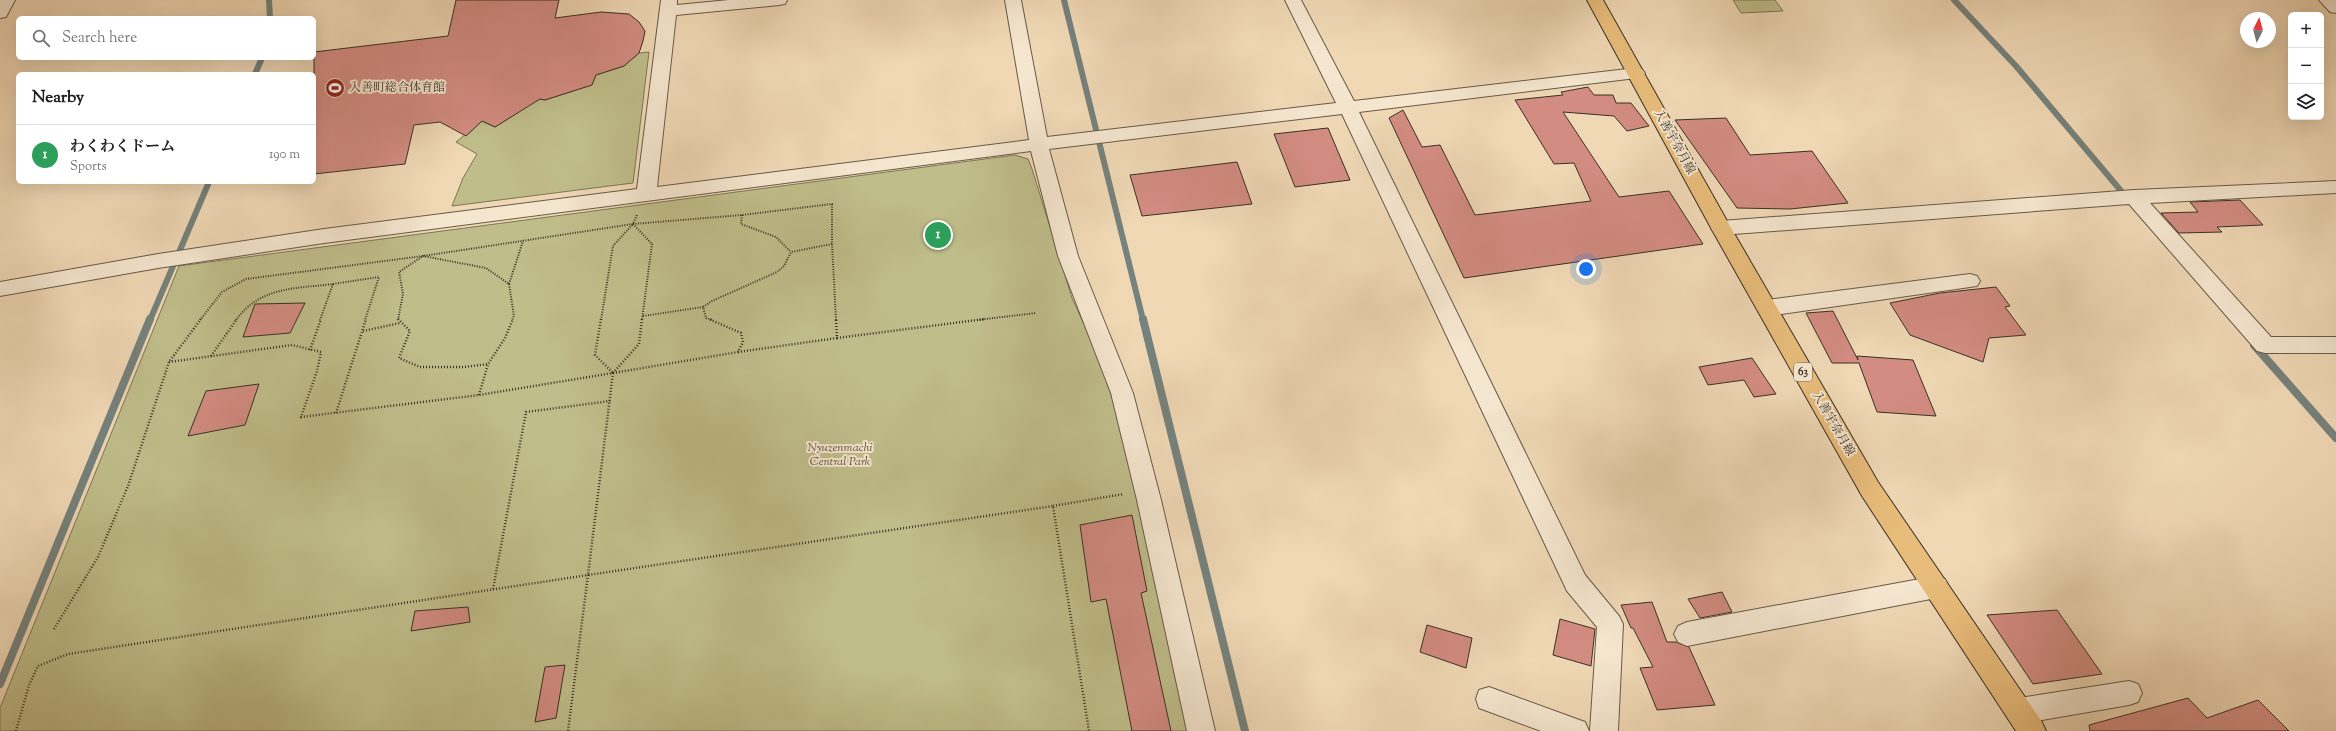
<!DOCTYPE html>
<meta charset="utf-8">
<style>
body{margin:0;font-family:"Sorts Mill Goudy","Noto Serif JP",serif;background:#f2f2f2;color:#202124}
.controls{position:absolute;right:12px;top:12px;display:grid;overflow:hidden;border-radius:6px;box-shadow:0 4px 16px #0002}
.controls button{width:36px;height:36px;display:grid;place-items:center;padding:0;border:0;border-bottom:1px solid #e0e0e0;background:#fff;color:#202124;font:20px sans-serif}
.compass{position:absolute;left:2240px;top:12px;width:36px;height:36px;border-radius:50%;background:#fff;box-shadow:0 4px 16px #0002;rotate:6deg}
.you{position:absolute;left:1586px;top:269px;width:14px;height:14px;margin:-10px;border:3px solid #fff;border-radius:50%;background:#1a73e8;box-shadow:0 0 0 6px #1a73e833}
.badge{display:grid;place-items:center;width:26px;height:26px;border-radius:50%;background:#8f2418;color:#fff;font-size:13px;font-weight:700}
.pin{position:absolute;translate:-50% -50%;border:2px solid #fff;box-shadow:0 1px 4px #0006}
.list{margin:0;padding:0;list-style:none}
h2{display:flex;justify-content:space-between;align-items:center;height:52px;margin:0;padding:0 16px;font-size:17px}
h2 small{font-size:13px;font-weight:400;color:#757577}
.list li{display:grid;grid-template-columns:26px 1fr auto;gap:12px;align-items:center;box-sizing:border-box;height:60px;padding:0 16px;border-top:1px solid #e0e0e0}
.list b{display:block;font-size:15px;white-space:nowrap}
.list p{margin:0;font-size:13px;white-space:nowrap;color:#757577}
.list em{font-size:13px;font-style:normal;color:#757577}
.icon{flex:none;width:22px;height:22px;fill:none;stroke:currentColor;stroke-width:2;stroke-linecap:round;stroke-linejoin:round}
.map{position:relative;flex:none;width:2336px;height:731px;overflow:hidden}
.search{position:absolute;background:#fff;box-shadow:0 4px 16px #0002;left:16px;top:16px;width:300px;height:44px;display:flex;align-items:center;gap:10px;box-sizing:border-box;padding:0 14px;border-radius:6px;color:#757577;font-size:15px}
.panel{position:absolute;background:#fff;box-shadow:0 4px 16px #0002;left:16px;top:72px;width:300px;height:112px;border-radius:6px}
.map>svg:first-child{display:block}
.green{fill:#bfbd8a;stroke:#7c7758}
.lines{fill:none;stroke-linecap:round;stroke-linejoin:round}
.stream-far1{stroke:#75827d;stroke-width:6}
.stream{stroke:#75827d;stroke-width:8}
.building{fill:#d38c82;stroke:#393125}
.minor-casing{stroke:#675b49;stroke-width:2}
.major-casing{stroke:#393125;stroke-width:2}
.path-far1{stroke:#393125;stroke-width:2;stroke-dasharray:1 1.5;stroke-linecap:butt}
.path{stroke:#393125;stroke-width:2.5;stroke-dasharray:1 2;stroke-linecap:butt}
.minor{fill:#f5e6cf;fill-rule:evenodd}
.major{fill:#e8bc7a;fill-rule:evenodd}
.labels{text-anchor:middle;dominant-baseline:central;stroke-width:4;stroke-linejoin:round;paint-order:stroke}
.shield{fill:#f5e6cf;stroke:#716758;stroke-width:1}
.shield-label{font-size:11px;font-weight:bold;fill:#393125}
.poi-label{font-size:12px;fill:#393125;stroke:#f5e6cf;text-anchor:start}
.street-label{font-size:12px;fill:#393125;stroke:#f5e6cf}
.park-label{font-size:12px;font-style:italic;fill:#544d39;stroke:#f5e6cf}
</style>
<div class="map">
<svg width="2336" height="731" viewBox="0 0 2336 731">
<rect width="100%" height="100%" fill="#f0d8b5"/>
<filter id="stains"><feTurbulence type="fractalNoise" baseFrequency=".005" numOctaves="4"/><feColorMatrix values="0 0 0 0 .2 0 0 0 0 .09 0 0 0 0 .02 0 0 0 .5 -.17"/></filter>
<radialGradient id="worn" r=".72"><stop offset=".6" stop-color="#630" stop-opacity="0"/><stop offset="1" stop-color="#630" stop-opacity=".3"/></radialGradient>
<g class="green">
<polygon points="1733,0 1775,0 1783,11 1741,13"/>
<polygon points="649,52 633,183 452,206 463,178 477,154 456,142 482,121 495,127 517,113 531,97 545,100 591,85 596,75 624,66 639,53"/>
<polygon points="1015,155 1028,159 1032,169 1072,298 1091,340 1112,397 1131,472 1188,731 0,731 0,708 179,266"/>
</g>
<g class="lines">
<g class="stream-far1">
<polyline points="269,0 270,18"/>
<polyline points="1064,0 1143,320"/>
<polyline points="1954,0 2016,66 2127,198"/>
<polyline points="255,74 262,58"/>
<polyline points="150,320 209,182"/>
</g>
<g class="stream">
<polyline points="1143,319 1245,731"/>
<polyline points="2254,345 2336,438"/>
<polyline points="0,684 150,319"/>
</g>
</g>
<g class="building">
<polygon points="456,0 559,0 555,18 601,12 629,14 639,22 645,31 643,41 639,53 624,66 596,75 592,85 545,100 540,99 495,127 482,121 466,136 440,122 414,125 405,164 314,174 314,52 448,36"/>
<polygon points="1588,87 1594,95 1613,95 1616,103 1631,103 1649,126 1627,131 1614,116 1563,112 1619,197 1669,191 1703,244 1464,278 1389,118 1403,110 1422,147 1440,145 1475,215 1591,201 1574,163 1554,164 1515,100 1563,95 1561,92"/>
<polygon points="1726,118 1750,155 1812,151 1848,203 1790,209 1737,208 1675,120"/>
<polygon points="1328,128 1350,180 1295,187 1274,134"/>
<polygon points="1237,162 1252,204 1142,216 1130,175"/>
<polygon points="2240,200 2263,225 2217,227 2222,232 2179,233 2161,213 2198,212 2190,202"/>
<polygon points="1996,287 2010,306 2005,307 2026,335 1989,338 1983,362 1910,335 1890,303 1940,293"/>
<polygon points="305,303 290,333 243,337 255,304"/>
<polygon points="1833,311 1858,360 1857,356 1913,360 1936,416 1877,412 1859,363 1832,363 1806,313"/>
<polygon points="1752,358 1776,394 1754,397 1744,380 1708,385 1699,367"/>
<polygon points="259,384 245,425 188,436 206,391"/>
<polygon points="1132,515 1147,591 1141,593 1171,731 1132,731 1106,599 1091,602 1080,525"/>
<polygon points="1722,592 1732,612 1700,618 1688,599"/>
<polygon points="1652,602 1667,642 1676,642 1689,647 1715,705 1657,710 1640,668 1653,667 1633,628 1631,628 1621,605"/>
<polygon points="468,607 470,622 411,631 415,611"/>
<polygon points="2057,610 2102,674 2033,684 1987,615"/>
<polygon points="1560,619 1595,629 1591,666 1553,655"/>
<polygon points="1427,625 1472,638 1466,668 1420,652"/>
<polygon points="565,665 556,718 535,722 545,667"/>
<polygon points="2188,698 2207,718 2258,700 2289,731 2090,731 2089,725"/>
</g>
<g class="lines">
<defs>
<g id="minor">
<polygon points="0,0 15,0 6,17 0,18"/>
<polygon points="661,0 677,0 677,5 729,0 787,0 785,4 779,5 676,15 657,187 1029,140 1005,0 1021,0 1047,137 1336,103 1285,0 1301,0 1354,101 1636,68 1642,69 1645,73 1642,77 1636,78 1359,112 1585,575 1619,616 1623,624 1618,731 1590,731 1597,627 1567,591 1342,114 1049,149 1078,256 1133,393 1161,500 1215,731 1187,731 1137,500 1111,393 1058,256 1031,151 324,243 158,268 0,296 0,282 158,254 324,229 637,189"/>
<polygon points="2319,0 2336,0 2336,13 2330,12"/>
<polygon points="2336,181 2336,193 2150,203 2271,337 2336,337 2336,353 2265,353 2257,351 2129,204 1721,235 1714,233 1711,228 1714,223 1721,221 2134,190"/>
<polygon points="1970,274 1977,276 1980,281 1977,286 1767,316 1760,313 1756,308 1760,303 1767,300"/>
<polygon points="1936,576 1945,579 1949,587 1945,595 1936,598 1687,646 1678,642 1674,634 1678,626 1687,622"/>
<polygon points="2129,681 2138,684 2142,693 2138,702 2129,705 2019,724 2009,720 2005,711 2009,702 2019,698"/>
<polygon points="1489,687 1585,722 1589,731 1541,731 1479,708 1476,699 1479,690"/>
</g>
<polygon id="major" points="1587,0 1603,0 1731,228 1878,482 2042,722 2046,731 2016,731 1862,496 1711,228"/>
</defs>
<use href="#minor" class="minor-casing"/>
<use href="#major" class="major-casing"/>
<g class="path-far1">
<polyline points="742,215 741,224 776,237 791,252"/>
<polyline points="633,224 652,244 642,320"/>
<polyline points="633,224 742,215 832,204 832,244 791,252 784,266 777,272 712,301 703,307 706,318 712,320"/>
<polyline points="832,244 836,320"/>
<polyline points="333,284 379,277 365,320"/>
<polyline points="509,284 523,241"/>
<polyline points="643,316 703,307"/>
<polyline points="200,320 222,292 246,279 423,256 633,224 637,215"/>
<path d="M 236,320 C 261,286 294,289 333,284 L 320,320"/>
<polyline points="398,320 403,294 399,272 423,256 486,268 509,284 514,316 512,320"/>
<polyline points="601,320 613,246 633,224"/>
<polyline points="977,320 1036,313"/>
</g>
<g class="path">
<polyline points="398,319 410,331 399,358 420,367 464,367 488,364 505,338 513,319"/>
<polyline points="601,319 595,355 613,373"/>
<polyline points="363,331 400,323"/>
<polyline points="837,338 985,319"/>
<polyline points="310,350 321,319"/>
<polyline points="738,352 837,338 836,319"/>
<polyline points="211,356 237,319"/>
<polyline points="169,362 292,345 321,352 317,371 301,417 479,395 613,373"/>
<polyline points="613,373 639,344 642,319"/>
<polyline points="613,373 738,352 743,342 741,333 709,319"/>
<polyline points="613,373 588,575 1053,506 1089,731"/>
<polyline points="479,395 488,364"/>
<polyline points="336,413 366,319"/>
<polyline points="1053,506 1124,494"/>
<polyline points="493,589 526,412 610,401"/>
<polyline points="54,629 98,557 128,486 169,362 201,319"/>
<polyline points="16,731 29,685 38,666 68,654 588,575 568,731"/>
</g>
<use href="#minor" class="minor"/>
<use href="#major" class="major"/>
</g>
<defs>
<symbol id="stadium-disc" viewBox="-11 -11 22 22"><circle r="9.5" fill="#8f2418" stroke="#f5e6cf"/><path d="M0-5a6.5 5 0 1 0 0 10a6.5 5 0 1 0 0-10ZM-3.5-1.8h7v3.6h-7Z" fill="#fff"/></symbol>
</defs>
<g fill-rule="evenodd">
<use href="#stadium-disc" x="324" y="77" width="22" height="22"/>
</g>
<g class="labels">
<rect class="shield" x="1794" y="363" width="18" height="18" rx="3"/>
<g class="shield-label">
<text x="1803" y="372">63</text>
</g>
<g class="poi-label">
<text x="349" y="88">入善町総合体育館</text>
</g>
<g class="street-label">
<text transform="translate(1674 142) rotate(61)">入善宇奈月線</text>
<text transform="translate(1833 424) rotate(60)">入善宇奈月線</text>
</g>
<g class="park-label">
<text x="840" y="448">Nyuzenmachi<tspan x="840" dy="14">Central Park</tspan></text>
</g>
</g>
<rect width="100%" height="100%" filter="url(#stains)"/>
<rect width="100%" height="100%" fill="url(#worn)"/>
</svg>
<div class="controls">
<button>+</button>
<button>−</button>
<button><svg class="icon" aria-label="layers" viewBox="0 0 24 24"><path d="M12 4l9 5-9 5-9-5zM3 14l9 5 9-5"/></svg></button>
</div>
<svg class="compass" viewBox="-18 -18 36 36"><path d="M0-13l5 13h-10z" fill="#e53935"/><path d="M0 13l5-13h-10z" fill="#757577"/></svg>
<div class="you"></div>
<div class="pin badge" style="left:938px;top:235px;background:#2e9e5b">1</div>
<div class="search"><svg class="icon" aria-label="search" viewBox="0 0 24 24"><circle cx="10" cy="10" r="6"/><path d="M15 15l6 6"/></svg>Search here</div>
<section class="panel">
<h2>Nearby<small></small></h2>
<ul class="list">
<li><span class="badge" style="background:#2e9e5b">1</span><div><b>わくわくドーム</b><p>Sports</p></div><em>190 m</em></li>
</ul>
</section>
</div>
